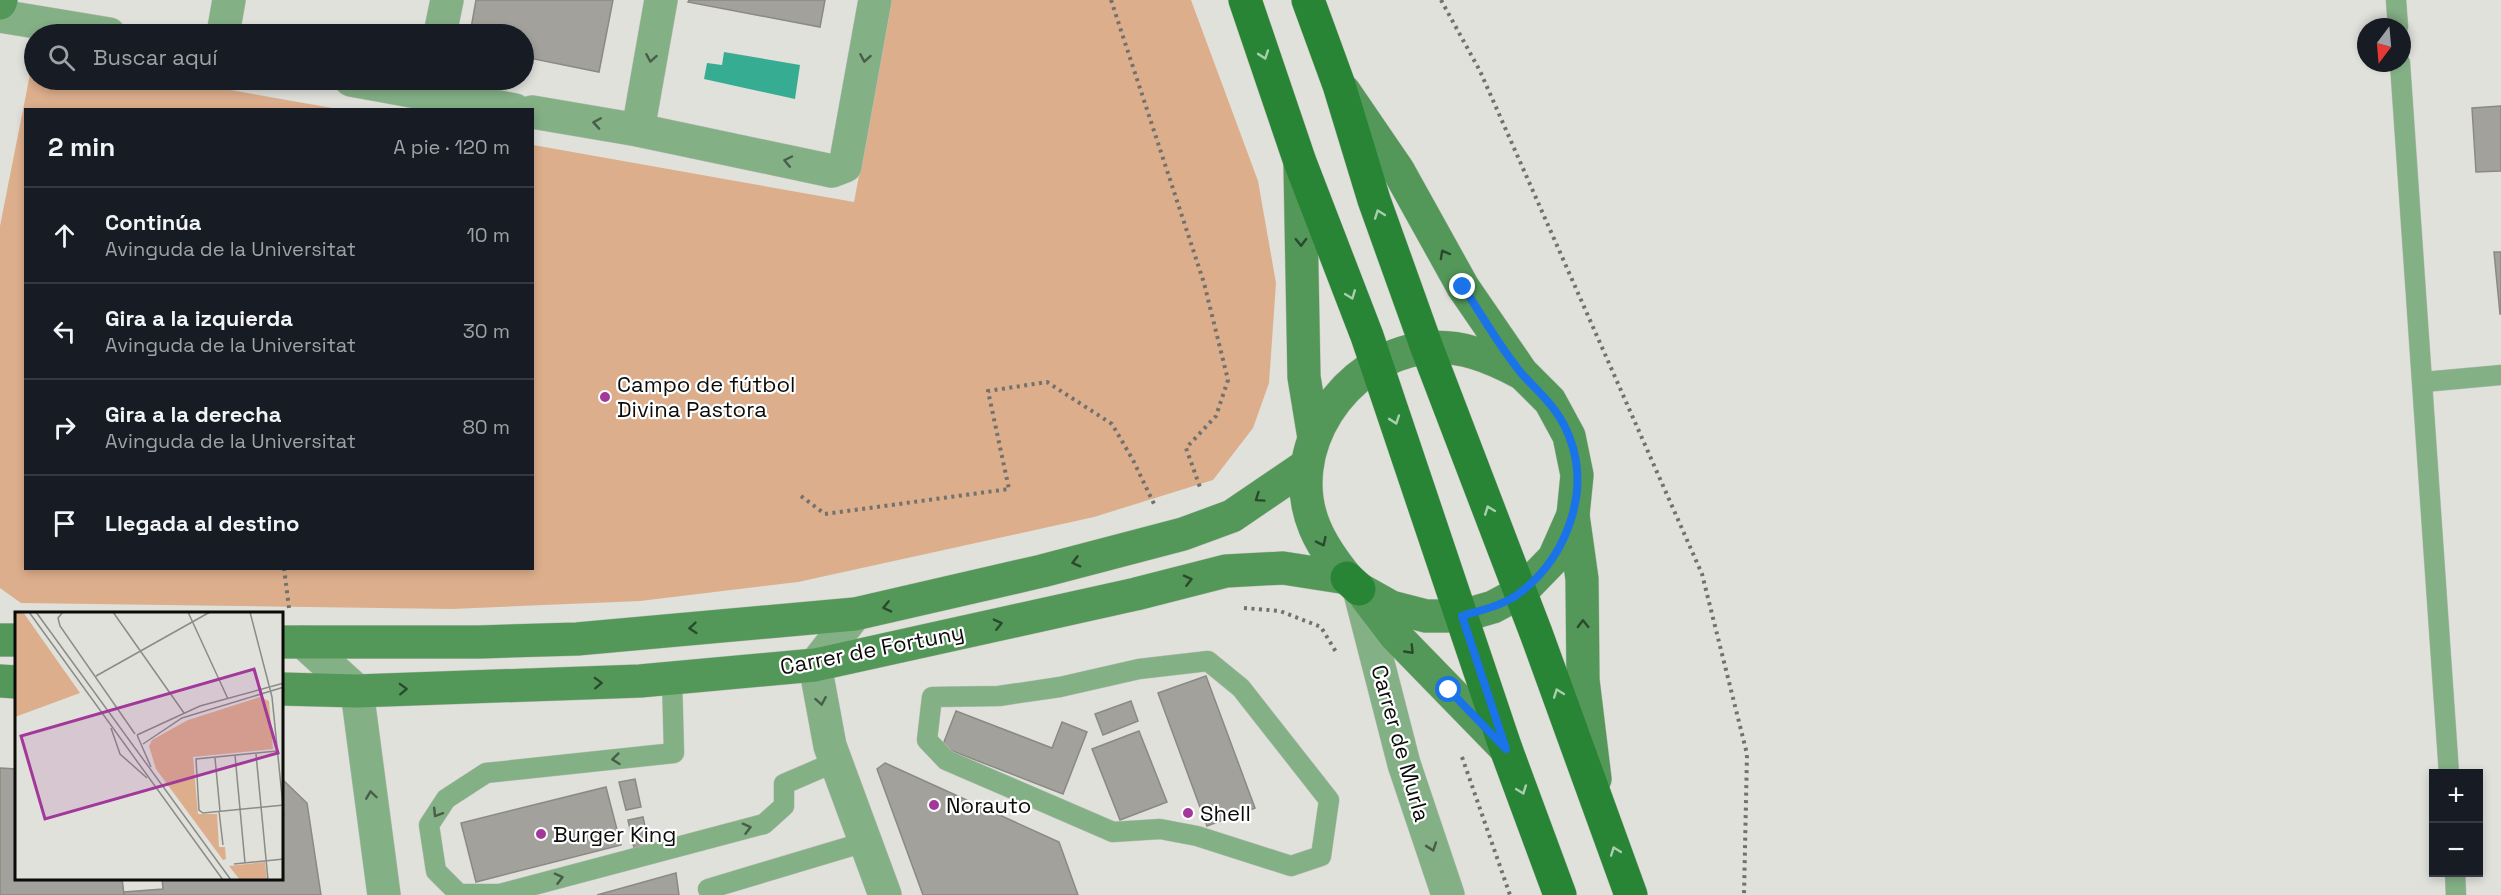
<!DOCTYPE html>
<html lang="es">
<meta charset="utf-8">
<style>
body{margin:0;font-family:"Space Grotesk",sans-serif;background:#20242c;color:#f1f3f6}
.controls{position:absolute;right:18px;bottom:18px;display:grid;overflow:hidden;border-radius:0px;box-shadow:0 3px 9px #0003}
.controls button{width:54px;height:54px;display:grid;place-items:center;padding:0;border:0;border-bottom:2px solid #363941;background:#171b24;color:#f1f3f6;font:30px sans-serif}
.compass{position:absolute;left:2357px;top:18px;width:54px;height:54px;border-radius:50%;background:#171b24;box-shadow:0 3px 9px #0003;rotate:196deg}
.stop{position:absolute;width:18px;height:18px;margin:-14px;border:4px solid #1a73e8;border-radius:50%;background:#fff}
.stop.end{background:#1a73e8;border-color:#fff;box-shadow:0 2px 6px #0008}
.list{margin:0;padding:0;list-style:none}
h2{display:flex;justify-content:space-between;align-items:center;height:78px;margin:0;padding:0 24px;font-size:26px}
h2 small{font-size:20px;font-weight:400;color:#9ea1a6}
.list li{display:grid;grid-template-columns:39px 1fr auto;gap:18px;align-items:center;box-sizing:border-box;height:96px;padding:0 24px;border-top:2px solid #363941}
.list b{display:block;font-size:22px;white-space:nowrap}
.list p{margin:0;font-size:20px;white-space:nowrap;color:#9ea1a6}
.list em{font-size:20px;font-style:normal;color:#9ea1a6}
.icon{flex:none;width:33px;height:33px;fill:none;stroke:currentColor;stroke-width:2;stroke-linecap:round;stroke-linejoin:round}
.map{position:relative;flex:none;width:2501px;height:895px;overflow:hidden}
.search{position:absolute;background:#171b24;box-shadow:0 3px 9px #0003;left:24px;top:24px;width:510px;height:66px;display:flex;align-items:center;gap:15px;box-sizing:border-box;padding:0 21px;border-radius:33px;color:#9ea1a6;font-size:22px}
.panel{position:absolute;background:#171b24;box-shadow:0 3px 9px #0003;left:24px;top:108px;width:510px;height:462px;border-radius:0px}
.map>svg:first-child{display:block}
.green{fill:#ddae8c}
.water{fill:#36ad92}
.building{fill:#a3a19c;stroke:#8b8984;stroke-width:1.5}
.lines{fill:none;stroke-linecap:round;stroke-linejoin:round}
.lane-casing{stroke:#bebfba;stroke-width:21}
.street-casing{stroke:#bebfba;stroke-width:34}
.secondary-casing{stroke:#bebfba;stroke-width:34}
.primary-casing{stroke:#bebfba;stroke-width:34}
.path{stroke:#71716e;stroke-width:4;stroke-dasharray:3 4.5;stroke-linecap:butt}
.lane{stroke:#84b086;stroke-width:20}
.street{stroke:#84b086;stroke-width:33}
.secondary{stroke:#539858;stroke-width:33}
.primary{stroke:#278535;stroke-width:33}
.oneway{stroke:#a9ceae}
.oneway2{stroke:#485e48}
.oneway3{stroke:#2b4a2d}
.route{stroke:#1a73e8;stroke-width:8}
.poi-dot{fill:#a2389a;stroke:#fff;stroke-width:2}
.labels{text-anchor:middle;dominant-baseline:central;stroke-width:4.5;stroke-linejoin:round;paint-order:stroke}
.poi-label{font-size:22px;fill:#0b0b0a;stroke:#fff;text-anchor:start}
.street-label{font-size:22px;fill:#0b0b0a;stroke:#fff}
.inset-road{fill:none;stroke:#8b8b87;stroke-width:1.5}
.view{fill:#a2389a;fill-opacity:0.15;stroke:#a2389a;stroke-width:3}
.inset-edge{fill:none;stroke:#0b0b0a;stroke-width:3}
</style>
<div class="map">
<svg width="2501" height="895" viewBox="0 0 2501 895">
<rect width="100%" height="100%" fill="#e0e1db"/>
<polygon class="green" points="892,0 1191,0 1258,181 1276,283 1269,383 1253,428 1213,480 1094,517 798,582 640,601 452,609 21,603 0,588 0,226 34,54 34,80 174,80 338,109 26,110 26,568 532,568 533,145 854,202"/>
<polygon class="water" points="724,52 800,65 795,99 704,79 707,63 722,65"/>
<g class="building">
<polygon points="476,0 613,0 599,72 524,57 524,34 470,34"/>
<polygon points="689,0 825,0 820,27 688,2"/>
<polygon points="2501,106 2501,171 2476,172 2472,108"/>
<polygon points="2494,252 2501,252 2501,314 2500,314"/>
<polygon points="1206,676 1255,808 1207,826 1158,693"/>
<polygon points="1131,701 1138,721 1103,735 1095,714"/>
<polygon points="956,711 1052,748 1062,722 1087,732 1063,794 942,747"/>
<polygon points="1139,731 1167,802 1120,820 1092,749"/>
<polygon points="885,763 1059,842 1078,895 923,895 877,769"/>
<polygon points="0,768 16,769 16,878 122,878 124,895 0,895"/>
<polygon points="282,779 307,803 321,895 124,895 124,892 163,889 162,878 282,878"/>
<polygon points="635,779 641,807 626,810 619,782"/>
<polygon points="606,787 621,845 476,882 461,823"/>
<polygon points="643,817 649,845 634,848 628,820"/>
<polygon points="676,873 679,895 597,895"/>
</g>
<g class="lines">
<defs>
<g id="lane">
<polyline points="2396,0 2398,27"/>
<polyline points="2400,63 2449,774"/>
<polyline points="2424,382 2501,375"/>
<polygon points="1208,661 1241,688 1329,800 1321,856 1291,866 1197,836 1160,829 1113,832 946,760 927,740 932,697 999,696 1060,687 1139,669"/>
<polyline points="672,678 674,753 486,773 446,799 429,825 436,871 459,894 500,894 764,824 784,806 784,784 835,762"/>
<polyline points="2455,872 2456,895"/>
<polyline points="708,889 865,842"/>
</g>
<g id="street">
<polyline points="0,16 109,34"/>
<polyline points="223,34 229,0"/>
<polyline points="440,34 447,0"/>
<polyline points="351,80 515,110"/>
<polyline points="532,112 638,130 832,171 845,166 875,0"/>
<polyline points="638,130 661,0"/>
<polyline points="1359,589 1404,764 1448,895"/>
<polyline points="855,614 815,665 830,746 885,895"/>
<polyline points="303,642 357,691 384,895"/>
</g>
<g id="secondary">
<polyline points="0,3 1,0"/>
<polyline points="1344,91 1398,170 1463,287 1522,373 1550,401 1569,436 1577,475 1573,515 1582,579 1583,680 1595,779"/>
<polyline points="1300,165 1304,377 1314,438"/>
<path d="M 1347,578 C 1334,562 1323,547 1315,528 C 1282,450 1344,358 1425,348 C 1460,344 1491,357 1521,373"/>
<polyline points="1359,589 1391,607 1426,616 1462,616 1493,607 1521,592 1554,558 1573,515"/>
<polyline points="1366,597 1395,635 1506,749"/>
<polyline points="0,640 16,640"/>
<polyline points="282,642 479,642 577,639 855,614 1042,571 1183,534 1232,516 1307,465"/>
<polyline points="0,681 16,682"/>
<polyline points="282,689 357,691 640,681 815,665 1136,594 1226,571 1283,568 1347,578"/>
</g>
<g id="primary">
<polyline points="1245,0 1300,162 1367,336 1506,749 1560,895"/>
<polyline points="1308,0 1339,85 1374,200 1427,348 1536,633 1631,895"/>
<polyline points="1347,578 1359,589"/>
</g>
</defs>
<use href="#lane" class="lane-casing"/>
<use href="#street" class="street-casing"/>
<use href="#secondary" class="secondary-casing"/>
<use href="#primary" class="primary-casing"/>
<g class="path">
<polyline points="1111,0 1204,283 1228,380 1216,416 1186,448 1201,490"/>
<polyline points="1441,0 1480,71 1702,574 1747,754 1744,895"/>
<polyline points="801,496 825,514 1009,489 988,391 1047,382 1112,424 1133,460 1155,506"/>
<polyline points="284,568 289,608"/>
<polyline points="1244,608 1280,611 1321,627 1336,652"/>
<polyline points="1462,757 1510,895"/>
</g>
<use href="#lane" class="lane"/>
<use href="#street" class="street"/>
<use href="#secondary" class="secondary"/>
<use href="#primary" class="primary"/>
</g>
<defs><path id="oneway-chevron" d="M-2-3.5L2.5 0L-2 3.5" fill="none" stroke-width="1.6" stroke-linecap="round" stroke-linejoin="round" transform="scale(1.5)"/></defs>
<g class="oneway">
<use href="#oneway-chevron" transform="translate(1264 55) rotate(71)"/>
<use href="#oneway-chevron" transform="translate(1379 214) rotate(-110)"/>
<use href="#oneway-chevron" transform="translate(1351 295) rotate(69)"/>
<use href="#oneway-chevron" transform="translate(1395 420) rotate(71)"/>
<use href="#oneway-chevron" transform="translate(1489 510) rotate(-111)"/>
<use href="#oneway-chevron" transform="translate(1558 693) rotate(-110)"/>
<use href="#oneway-chevron" transform="translate(1522 790) rotate(70)"/>
<use href="#oneway-chevron" transform="translate(1615 851) rotate(-110)"/>
</g>
<g class="oneway2">
<use href="#oneway-chevron" transform="translate(651 58) rotate(100)"/>
<use href="#oneway-chevron" transform="translate(865 58) rotate(100)"/>
<use href="#oneway-chevron" transform="translate(597 123) rotate(-171)"/>
<use href="#oneway-chevron" transform="translate(788 161) rotate(-168)"/>
<use href="#oneway-chevron" transform="translate(821 701) rotate(80)"/>
<use href="#oneway-chevron" transform="translate(616 759) rotate(174)"/>
<use href="#oneway-chevron" transform="translate(371 795) rotate(-98)"/>
<use href="#oneway-chevron" transform="translate(437 813) rotate(122)"/>
<use href="#oneway-chevron" transform="translate(747 828) rotate(-15)"/>
<use href="#oneway-chevron" transform="translate(1432 847) rotate(71)"/>
<use href="#oneway-chevron" transform="translate(559 878) rotate(-15)"/>
</g>
<g class="oneway3">
<use href="#oneway-chevron" transform="translate(1301 242) rotate(89)"/>
<use href="#oneway-chevron" transform="translate(1444 254) rotate(-119)"/>
<use href="#oneway-chevron" transform="translate(1259 498) rotate(146)"/>
<use href="#oneway-chevron" transform="translate(1322 542) rotate(64)"/>
<use href="#oneway-chevron" transform="translate(1076 562) rotate(165)"/>
<use href="#oneway-chevron" transform="translate(1188 580) rotate(-14)"/>
<use href="#oneway-chevron" transform="translate(887 607) rotate(167)"/>
<use href="#oneway-chevron" transform="translate(998 624) rotate(-13)"/>
<use href="#oneway-chevron" transform="translate(1583 624) rotate(-91)"/>
<use href="#oneway-chevron" transform="translate(693 628) rotate(175)"/>
<use href="#oneway-chevron" transform="translate(1410 650) rotate(46)"/>
<use href="#oneway-chevron" transform="translate(598 683) rotate(-2)"/>
<use href="#oneway-chevron" transform="translate(403 689) rotate(-2)"/>
</g>
<g class="lines">
<path class="route" d="M 1449,690 L 1506,749 L 1462,616 C 1482,610 1505,605 1521,592 C 1567,556 1591,491 1569,436 C 1558,408 1541,395 1522,374 C 1500,348 1482,315 1463,287"/>
</g>
<g class="poi-dot">
<circle cx="605" cy="397" r="6"/>
<circle cx="934" cy="805" r="6"/>
<circle cx="1188" cy="813" r="6"/>
<circle cx="541" cy="834" r="6"/>
</g>
<g class="labels">
<g class="poi-label">
<text x="617" y="384">Campo de fútbol<tspan x="617" dy="25">Divina Pastora</tspan></text>
<text x="946" y="805">Norauto</text>
<text x="1200" y="813">Shell</text>
<text x="553" y="834">Burger King</text>
</g>
<g class="street-label">
<text transform="translate(872 649) rotate(-11)">Carrer de Fortuny</text>
<text transform="translate(1401 743) rotate(74)">Carrer de Murla</text>
</g>
</g>
<g transform="translate(15 612)">
<rect width="268" height="268" fill="#e0e1db"/>
<path d="M 0,0 L 8,0 L 65,81 L 0,105 ZM 245,85 L 254,89 L 258,137 L 178,145 L 183,202 L 202,202 L 204,235 L 210,235 L 211,247 L 208,248 L 141,157 L 134,134 L 137,128 L 173,108 ZM 250,250 L 252,268 L 225,268 L 214,254 Z" fill="#ddae8c"/>
<path class="inset-road" d="M 14,0 L 208,268M 21,0 L 216,268M 48,0 L 43,6 L 45,14 L 120,122M 98,0 L 169,101M 173,0 L 213,87M 235,0 L 257,85 L 269,204M 81,64 L 195,0M 96,116 L 105,142 L 132,166M 122,123 L 185,94 L 269,71M 122,123 L 136,155M 128,132 L 167,106 L 269,75M 262,139 L 181,147 L 184,198 L 188,201 L 269,193M 241,142 L 253,268M 220,143 L 230,251M 200,146 L 205,199M 204,199 L 208,233M 219,252 L 269,247"/>
<path class="view" d="M 239,57 L 263,141 L 30,207 L 6,124 Z"/>
<rect width="268" height="268" class="inset-edge"/>
</g>
</svg>
<div class="controls">
<button>+</button>
<button>−</button>
</div>
<svg class="compass" viewBox="-18 -18 36 36"><path d="M0-13l5 13h-10z" fill="#e53935"/><path d="M0 13l5-13h-10z" fill="#9ea1a6"/></svg>
<div class="stop" style="left:1449px;top:690px"></div>
<div class="stop end" style="left:1463px;top:287px"></div>
<div class="search"><svg class="icon" aria-label="search" viewBox="0 0 24 24"><circle cx="10" cy="10" r="6"/><path d="M15 15l6 6"/></svg>Buscar aquí</div>
<section class="panel">
<h2>2 min<small>A pie · 120 m</small></h2>
<ul class="list">
<li><svg class="icon" aria-label="ahead" viewBox="0 0 24 24"><path d="M12 20V5M6 11l6-6 6 6"/></svg><div><b>Continúa</b><p>Avinguda de la Universitat</p></div><em>10 m</em></li>
<li><svg class="icon" aria-label="left" viewBox="0 0 24 24"><path d="M17 20v-9H6M10 6l-5 5 5 5"/></svg><div><b>Gira a la izquierda</b><p>Avinguda de la Universitat</p></div><em>30 m</em></li>
<li><svg class="icon" aria-label="right" viewBox="0 0 24 24"><path d="M7 20v-9h11M14 6l5 5-5 5"/></svg><div><b>Gira a la derecha</b><p>Avinguda de la Universitat</p></div><em>80 m</em></li>
<li><svg class="icon" aria-label="arrive" viewBox="0 0 24 24"><path d="M6 21V4h12l-3 4 3 4H6"/></svg><div><b>Llegada al destino</b></div></li>
</ul>
</section>
</div>
